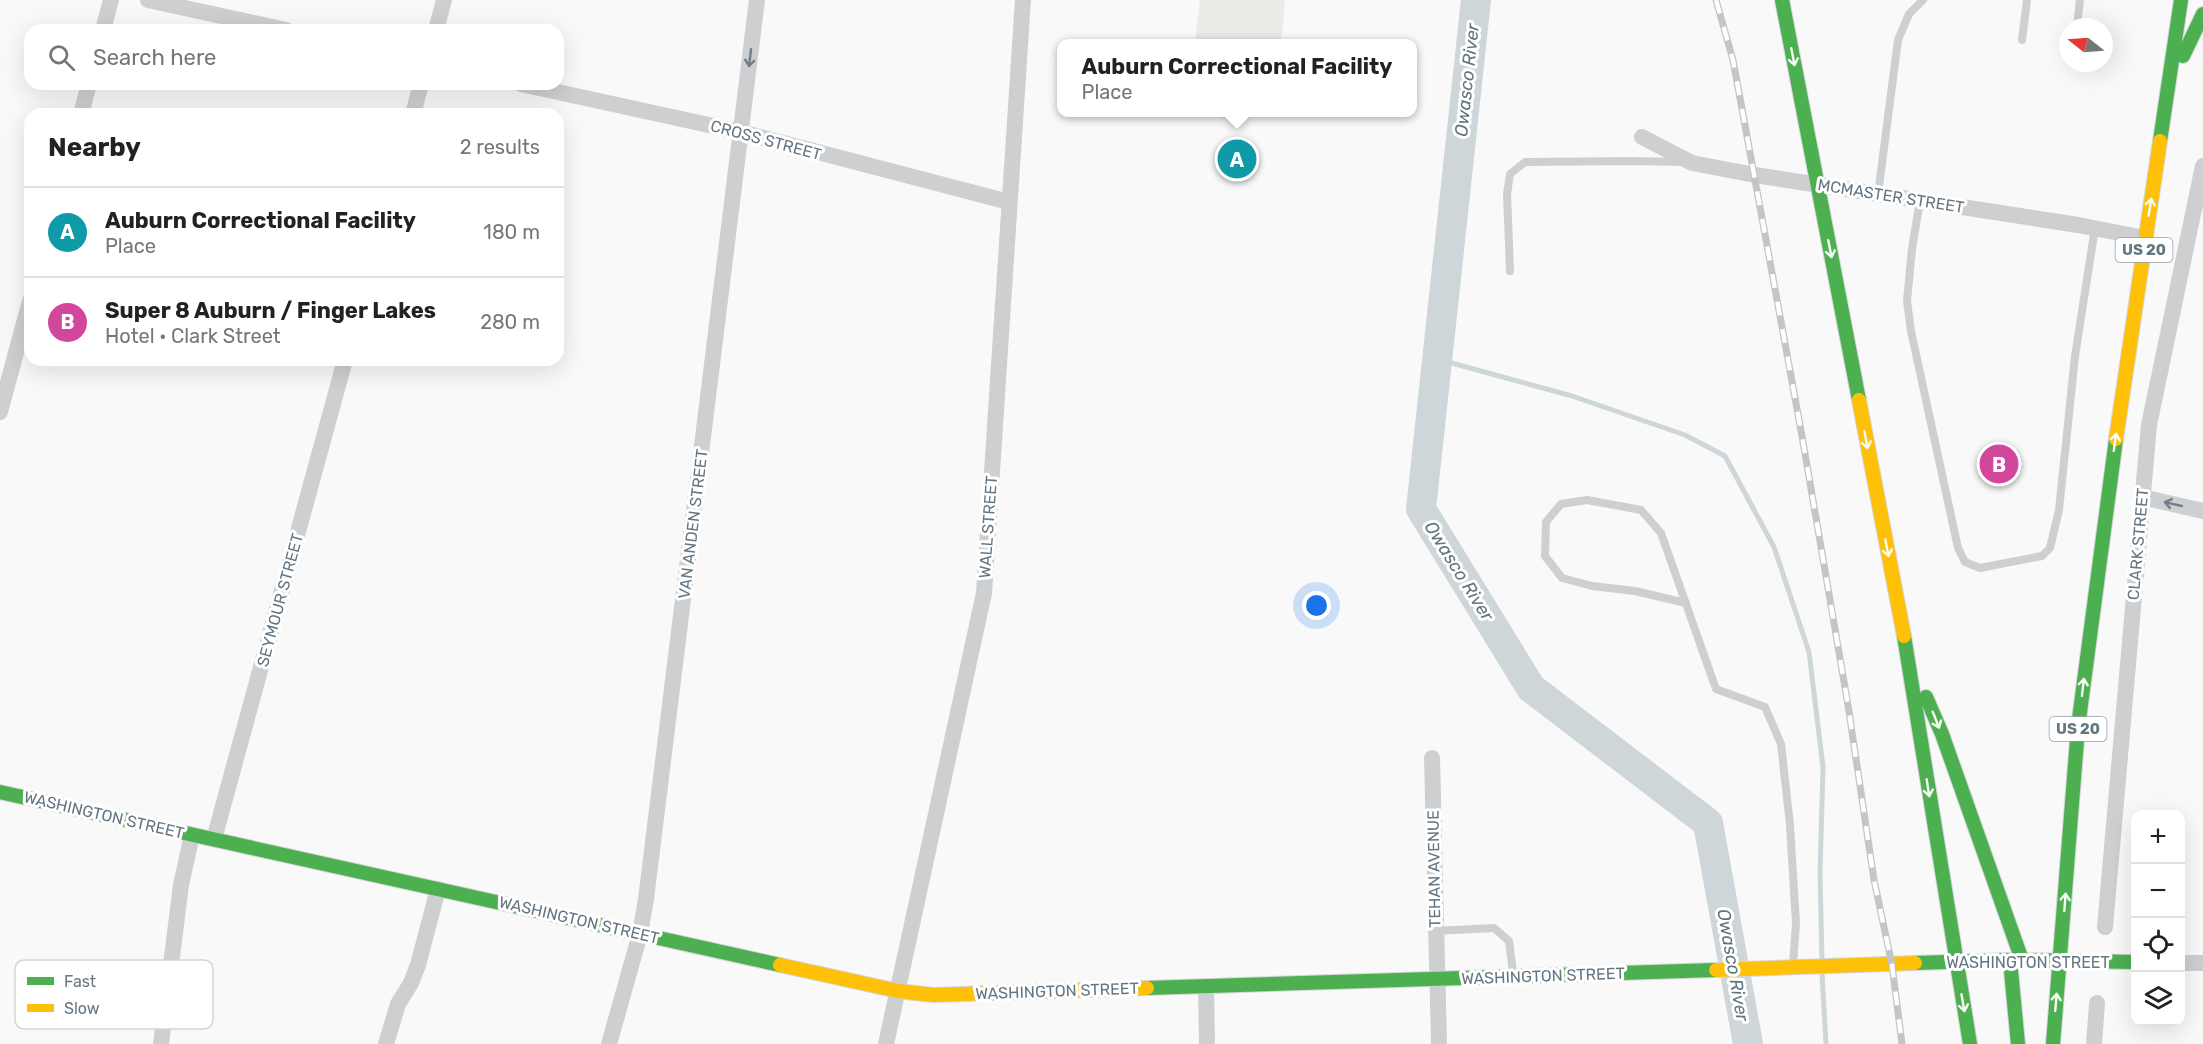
<!DOCTYPE html>
<meta charset="utf-8">
<style>
body{margin:0;font-family:Rubik,sans-serif;background:#f2f2f2;color:#222}
.controls{position:absolute;right:18px;bottom:18px;display:grid;overflow:hidden;border-radius:12px;box-shadow:0 6px 24px #0002}
.controls button{width:54px;height:54px;display:grid;place-items:center;padding:0;border:0;border-bottom:2px solid #e0e0e0;background:#fff;color:#222;font:30px sans-serif}
.compass{position:absolute;left:2059px;top:18px;width:54px;height:54px;border-radius:50%;background:#fff;box-shadow:0 6px 24px #0002;rotate:287deg}
.you{position:absolute;left:1317px;top:606px;width:21px;height:21px;margin:-15px;border:4px solid #fff;border-radius:50%;background:#1a73e8;box-shadow:0 0 0 9px #1a73e833}
.badge{display:grid;place-items:center;width:39px;height:39px;border-radius:50%;background:#585c60;color:#fff;font-size:20px;font-weight:700}
.pin{position:absolute;translate:-50% -50%;border:3px solid #fff;box-shadow:0 2px 6px #0006}
.popup{position:absolute;left:1057px;top:39px;width:360px;height:78px;box-sizing:border-box;display:grid;place-content:center;border-radius:12px;background:#fff;filter:drop-shadow(0 2px 4px #0005);font-size:20px;white-space:nowrap;color:#767676}
.popup b{font-size:22px;color:#222}
.popup::after{content:'';position:absolute;left:50%;top:100%;margin-left:-12px;border:12px solid transparent;border-top-color:#fff}
.list{margin:0;padding:0;list-style:none}
h2{display:flex;justify-content:space-between;align-items:center;height:78px;margin:0;padding:0 24px;font-size:26px}
h2 small{font-size:20px;font-weight:400;color:#767676}
.list li{display:grid;grid-template-columns:39px 1fr auto;gap:18px;align-items:center;box-sizing:border-box;height:90px;padding:0 24px;border-top:2px solid #e0e0e0}
.list b{display:block;font-size:22px;white-space:nowrap}
.list p{margin:0;font-size:20px;white-space:nowrap;color:#767676}
.list em{font-size:20px;font-style:normal;color:#767676}
.icon{flex:none;width:33px;height:33px;fill:none;stroke:currentColor;stroke-width:2;stroke-linecap:round;stroke-linejoin:round}
.map{position:relative;flex:none;width:2203px;height:1044px;overflow:hidden}
.search{position:absolute;background:#fff;box-shadow:0 6px 24px #0002;left:24px;top:24px;width:540px;height:66px;display:flex;align-items:center;gap:15px;box-sizing:border-box;padding:0 21px;border-radius:18px;color:#767676;font-size:22px}
.panel{position:absolute;background:#fff;box-shadow:0 6px 24px #0002;left:24px;top:108px;width:540px;height:258px;border-radius:18px}
.map>svg:first-child{display:block}
.green{fill:#e8ebe6}
.lines{fill:none;stroke-linecap:round;stroke-linejoin:round}
.stream{stroke:#ced6d9;stroke-width:5}
.river{stroke:#ced6d9;stroke-width:30}
.fast-casing{stroke:#d5d6d7;stroke-width:16}
.slow-casing{stroke:#d5d6d7;stroke-width:16}
.lane{stroke:#cecfd0;stroke-width:8}
.street{stroke:#cecfd0;stroke-width:16}
.fast{stroke:#4caf50;stroke-width:14}
.slow{stroke:#ffc107;stroke-width:14}
.rail-casing{stroke:#c3c5c6;stroke-width:7}
.rail{stroke:#fff;stroke-width:4.5;stroke-dasharray:14;stroke-linecap:butt}
.oneway{stroke:#f6fbf6}
.oneway2{stroke:#707f8b}
.labels{text-anchor:middle;dominant-baseline:central;stroke-width:6;stroke-linejoin:round;paint-order:stroke}
.shield{fill:#fff;stroke:#939fa8;stroke-width:1.5}
.shield-label{font-size:15px;font-weight:bold;fill:#657683}
.street-label{font-size:16px;fill:#657683;stroke:#fff}
.water-label{font-size:18px;font-style:italic;fill:#60757c;stroke:#fff}
.key{fill:#fff;stroke:#d1d6da;stroke-width:1.5}
.key-label{font-size:16px;fill:#657683}
</style>
<div class="map">
<svg width="2203" height="1044" viewBox="0 0 2203 1044">
<rect width="100%" height="100%" fill="#f9f9f9"/>
<polygon class="green" points="1200,0 1285,0 1281,43 1195,43"/>
<g class="lines">
<g class="stream">
<polyline points="1437,359 1572,396 1685,435 1725,456 1774,547 1809,652 1823,767 1820,872 1822,961"/>
<polyline points="1822,974 1826,1044"/>
</g>
<polyline class="river" points="1476,0 1421,509 1531,688 1708,823 1748,1044"/>
<defs>
<g id="fast">
<polyline points="1782,0 1859,400"/>
<polyline points="2183,56 2203,14"/>
<polyline points="2160,141 2181,0"/>
<polyline points="1904,636 1970,1044"/>
<polyline points="1926,697 1942,734 2022,960"/>
<polyline points="0,792 780,965"/>
<polyline points="2010,960 2018,1044"/>
<polyline points="1915,963 2010,960 2136,962"/>
<polyline points="1147,988 1716,970"/>
<polyline points="2053,1044 2078,727 2116,439"/>
</g>
<g id="slow">
<polyline points="1859,400 1904,636"/>
<polyline points="2116,439 2160,141"/>
<polyline points="780,965 898,991 933,995 1147,988"/>
<polyline points="1716,970 1915,963"/>
</g>
</defs>
<use href="#fast" class="fast-casing"/>
<use href="#slow" class="slow-casing"/>
<g class="lane">
<polyline points="2078,17 2080,0"/>
<polyline points="2022,40 2027,0"/>
<polyline points="1878,194 1898,40 1909,14 1923,0"/>
<polyline points="1920,200 1912,249 1907,301 1911,331 1958,548 1965,562 1980,568 2042,556 2050,548 2059,510 2075,356 2095,228"/>
<polyline points="1510,271 1507,194 1510,174 1525,162 1632,161 1683,162"/>
<polyline points="1686,603 1635,591 1592,586 1562,578 1545,556 1546,522 1561,504 1587,500 1641,510 1661,533 1716,689 1765,707 1781,744 1790,825 1796,923 1793,965"/>
<polyline points="1436,931 1494,928 1509,941 1513,973"/>
</g>
<g class="street">
<polyline points="148,0 286,30"/>
<polyline points="103,30 111,0"/>
<polyline points="436,30 444,0"/>
<polyline points="521,84 741,132 1009,202"/>
<polyline points="81,114 89,84"/>
<polyline points="413,114 421,84"/>
<polyline points="1642,137 1692,163 1755,175 2078,225 2145,238"/>
<polyline points="0,412 30,301"/>
<polyline points="2142,497 2203,511"/>
<polyline points="1432,758 1439,1044"/>
<polyline points="214,839 345,360"/>
<polyline points="2105,927 2149,425 2203,166"/>
<polyline points="2180,963 2203,963"/>
<polyline points="1206,987 1207,1044"/>
<polyline points="161,1044 181,885 192,835"/>
<polyline points="386,1044 398,1004 411,983 418,965 438,889"/>
<polyline points="609,1044 640,934 646,899 757,0"/>
<polyline points="886,1044 984,593 1023,0"/>
<polyline points="2094,1044 2097,1003"/>
</g>
<use href="#fast" class="fast"/>
<use href="#slow" class="slow"/>
<defs>
<polyline id="rail" points="1716,0 1733,60 1802,436 1848,705 1874,880 1892,965 1902,1044"/>
</defs>
<use href="#rail" class="rail-casing"/>
<use href="#rail" class="rail"/>
</g>
<defs><path id="oneway-shaft" d="M-6 0H5M1.5-3L5.5 0L1.5 3" fill="none" stroke-width="1.6" stroke-linecap="round" stroke-linejoin="round" transform="scale(1.5)"/></defs>
<g class="oneway">
<use href="#oneway-shaft" transform="translate(1793 57) rotate(79)"/>
<use href="#oneway-shaft" transform="translate(2150 207) rotate(-81)"/>
<use href="#oneway-shaft" transform="translate(1830 249) rotate(79)"/>
<use href="#oneway-shaft" transform="translate(1866 440) rotate(79)"/>
<use href="#oneway-shaft" transform="translate(2115 442) rotate(-82)"/>
<use href="#oneway-shaft" transform="translate(1887 548) rotate(79)"/>
<use href="#oneway-shaft" transform="translate(2083 687) rotate(-83)"/>
<use href="#oneway-shaft" transform="translate(1936 720) rotate(68)"/>
<use href="#oneway-shaft" transform="translate(1928 788) rotate(81)"/>
<use href="#oneway-shaft" transform="translate(2065 902) rotate(-86)"/>
<use href="#oneway-shaft" transform="translate(2056 1002) rotate(-85)"/>
<use href="#oneway-shaft" transform="translate(1963 1003) rotate(80)"/>
</g>
<g class="oneway2">
<use href="#oneway-shaft" transform="translate(750 58) rotate(97)"/>
<use href="#oneway-shaft" transform="translate(2173 504) rotate(-167)"/>
</g>
<g class="labels">
<g class="shield">
<rect x="2115.5" y="238" width="57" height="24" rx="4.5"/>
<rect x="2049.5" y="717" width="57" height="24" rx="4.5"/>
</g>
<g class="shield-label">
<text x="2144" y="250">US 20</text>
<text x="2078" y="729">US 20</text>
</g>
<g class="street-label">
<text transform="translate(766 140) rotate(15)">CROSS STREET</text>
<text transform="translate(1891 196) rotate(9)">MCMASTER STREET</text>
<text transform="translate(693 524) rotate(-83)">VAN ANDEN STREET</text>
<text transform="translate(988 527) rotate(-86)">WALL STREET</text>
<text transform="translate(2138 544) rotate(-85)">CLARK STREET</text>
<text transform="translate(280 600) rotate(-75)">SEYMOUR STREET</text>
<text transform="translate(104 815) rotate(13)">WASHINGTON STREET</text>
<text transform="translate(1434 869) rotate(-91)">TEHAN AVENUE</text>
<text transform="translate(579 920) rotate(13)">WASHINGTON STREET</text>
<text x="2028" y="962">WASHINGTON STREET</text>
<text transform="translate(1543 976) rotate(-2)">WASHINGTON STREET</text>
<text transform="translate(1057 991) rotate(-2)">WASHINGTON STREET</text>
</g>
<g class="water-label">
<text transform="translate(1467 80) rotate(-84)">Owasco River</text>
<text transform="translate(1459 571) rotate(58)">Owasco River</text>
<text transform="translate(1733 965) rotate(80)">Owasco River</text>
</g>
</g>
<rect x="15" y="960" width="198" height="69" rx="9" class="key"/>
<rect x="27" y="977" width="27" height="8" fill="#4caf50"/>
<rect x="27" y="1004" width="27" height="8" fill="#ffc107"/>
<g class="key-label">
<text x="64" y="987">Fast</text>
<text x="64" y="1014">Slow</text>
</g>
</svg>
<div class="controls">
<button>+</button>
<button>−</button>
<button><svg class="icon" aria-label="locate" viewBox="0 0 24 24"><circle cx="12" cy="12" r="6"/><path d="M12 2v4M12 18v4M2 12h4M18 12h4"/></svg></button>
<button><svg class="icon" aria-label="layers" viewBox="0 0 24 24"><path d="M12 4l9 5-9 5-9-5zM3 14l9 5 9-5"/></svg></button>
</div>
<svg class="compass" viewBox="-18 -18 36 36"><path d="M0-13l5 13h-10z" fill="#e53935"/><path d="M0 13l5-13h-10z" fill="#767676"/></svg>
<div class="you"></div>
<div class="pin badge" style="left:1237px;top:159px;background:#0f9aa8">A</div>
<div class="popup"><b>Auburn Correctional Facility</b>Place</div>
<div class="pin badge" style="left:1999px;top:464px;background:#d1479c">B</div>
<div class="search"><svg class="icon" aria-label="search" viewBox="0 0 24 24"><circle cx="10" cy="10" r="6"/><path d="M15 15l6 6"/></svg>Search here</div>
<section class="panel">
<h2>Nearby<small>2 results</small></h2>
<ul class="list">
<li><span class="badge" style="background:#0f9aa8">A</span><div><b>Auburn Correctional Facility</b><p>Place</p></div><em>180 m</em></li>
<li><span class="badge" style="background:#d1479c">B</span><div><b>Super 8 Auburn / Finger Lakes</b><p>Hotel · Clark Street</p></div><em>280 m</em></li>
</ul>
</section>
</div>
